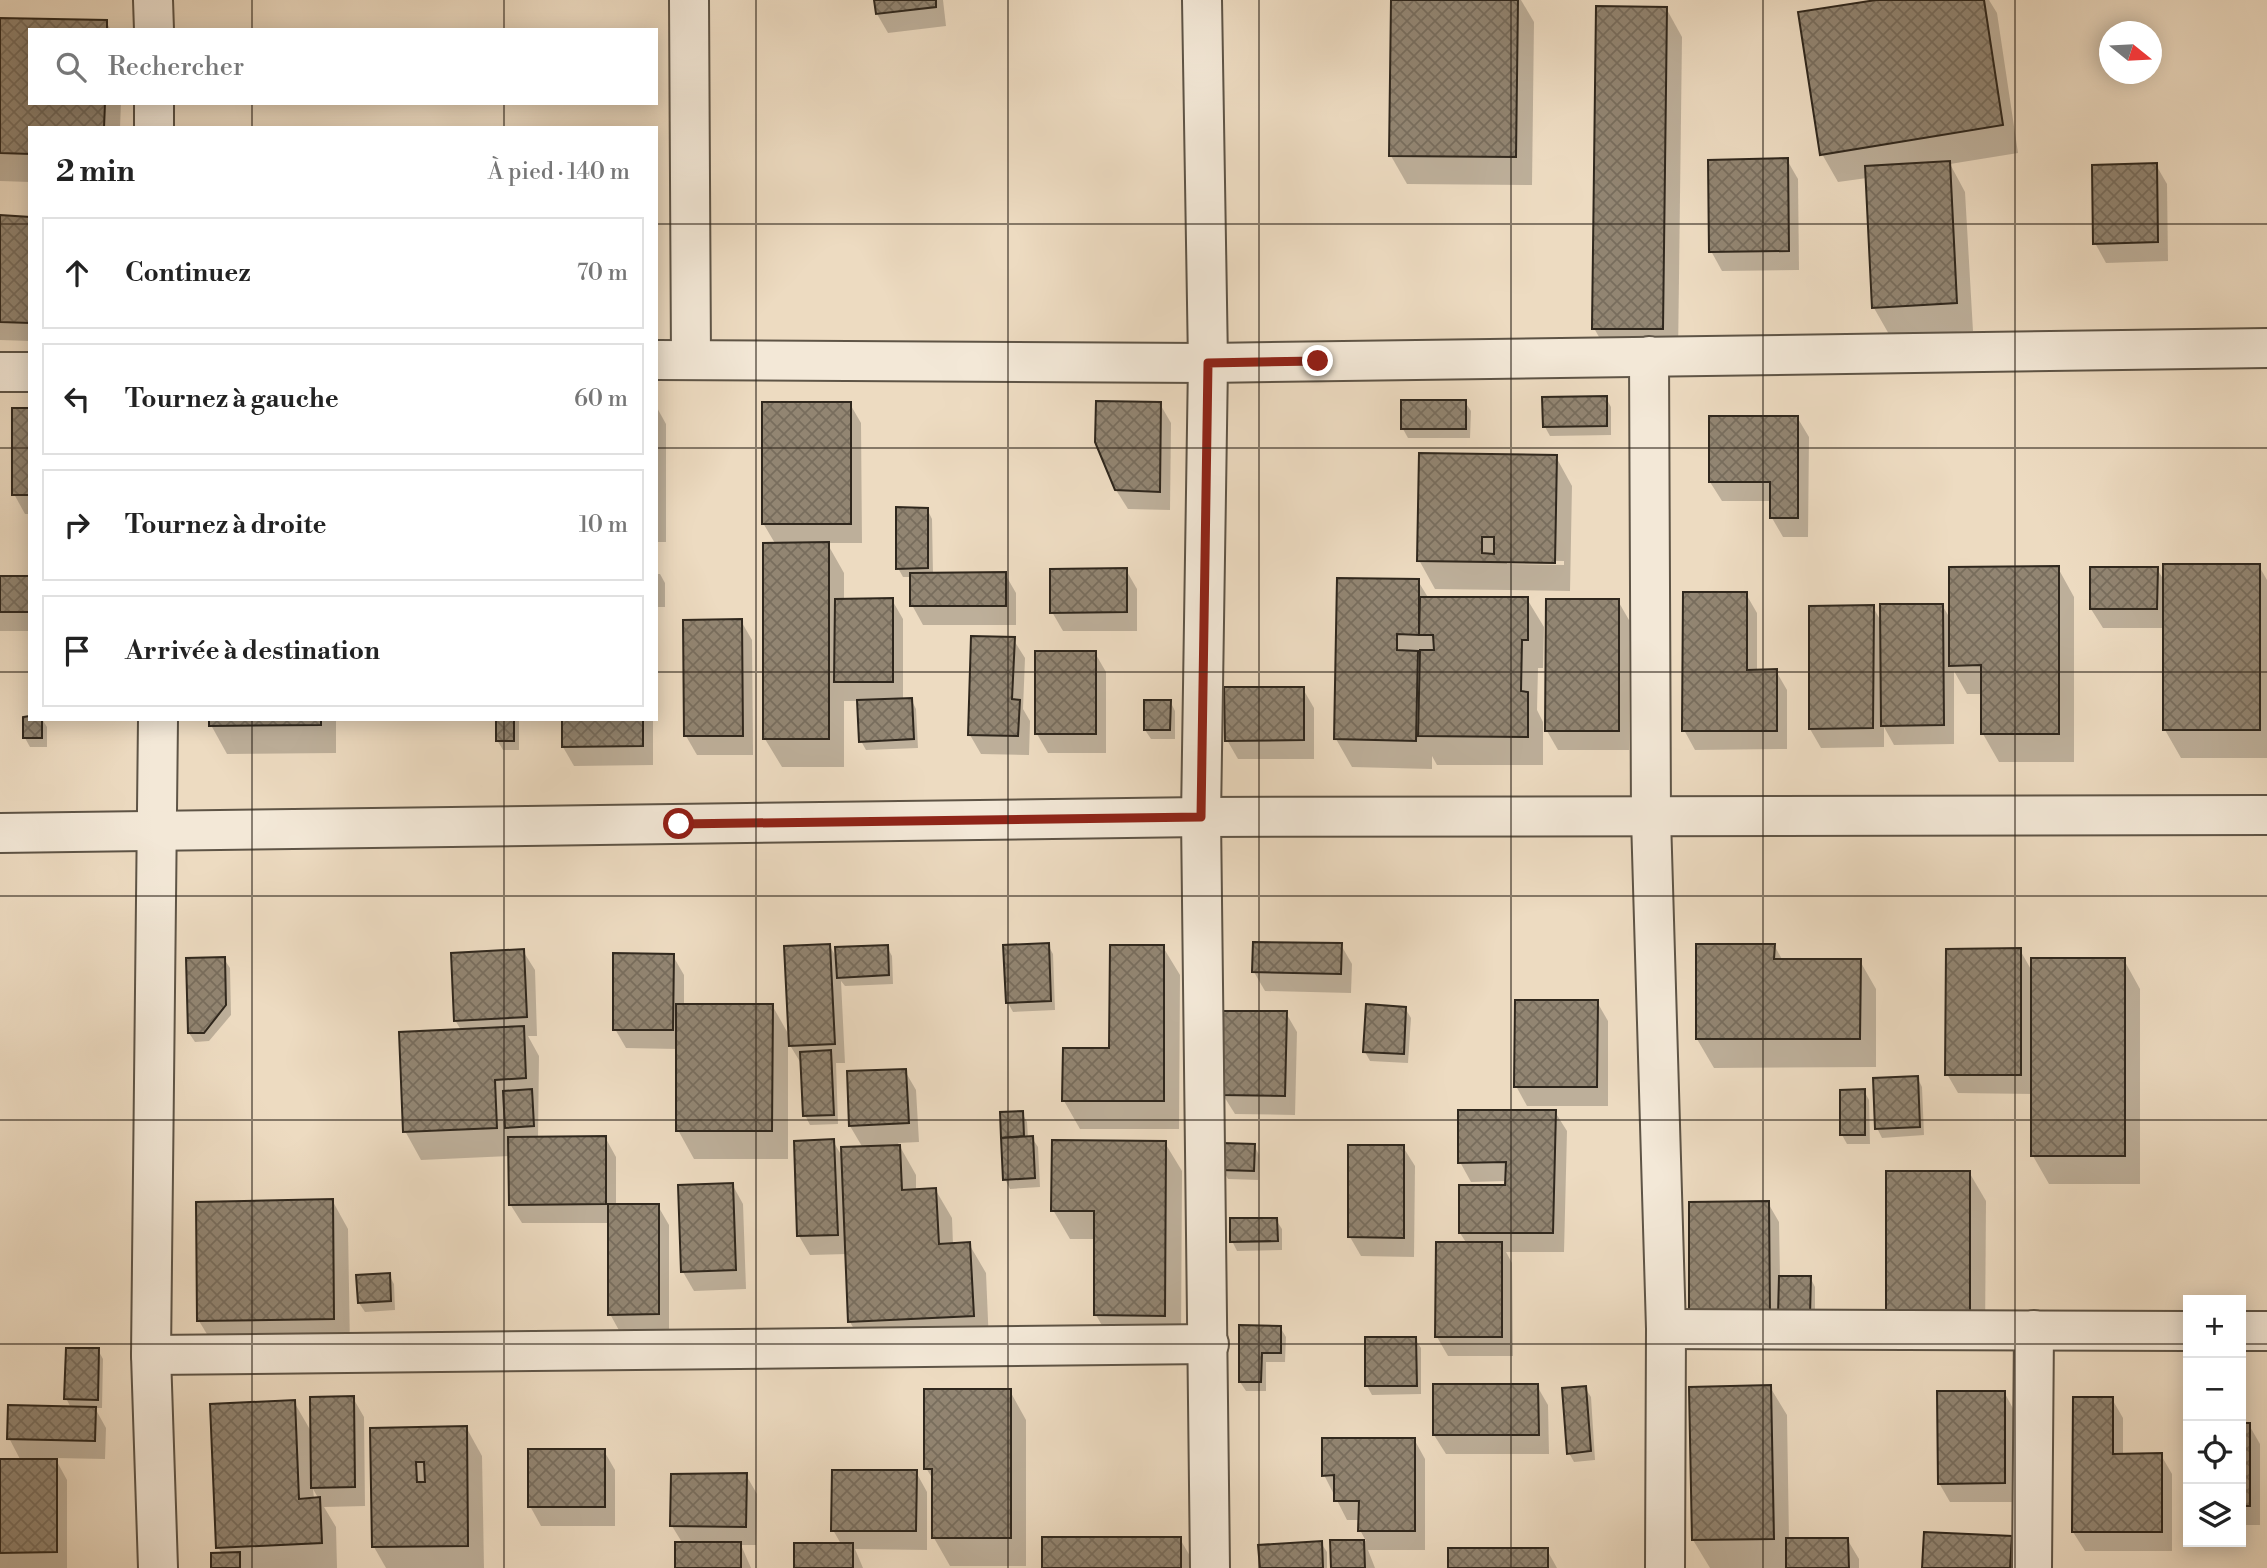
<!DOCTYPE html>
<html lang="fr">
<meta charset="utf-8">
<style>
body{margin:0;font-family:"Libre Bodoni",serif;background:#f2f2f2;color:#222}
.controls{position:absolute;right:21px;bottom:21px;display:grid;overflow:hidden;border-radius:0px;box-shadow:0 4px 18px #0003}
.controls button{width:63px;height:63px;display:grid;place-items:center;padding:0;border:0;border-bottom:2px solid #e0e0e0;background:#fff;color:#222;font:35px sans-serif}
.compass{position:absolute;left:2099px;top:21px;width:63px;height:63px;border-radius:50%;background:#fff;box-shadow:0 4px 18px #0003;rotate:108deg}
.stop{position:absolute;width:21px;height:21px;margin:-16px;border:5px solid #8f2418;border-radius:50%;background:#fff}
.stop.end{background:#8f2418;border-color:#fff;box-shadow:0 2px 7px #0008}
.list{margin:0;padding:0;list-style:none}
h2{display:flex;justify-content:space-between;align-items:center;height:91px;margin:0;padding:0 28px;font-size:30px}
h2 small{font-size:23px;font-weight:400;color:#767676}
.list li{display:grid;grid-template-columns:46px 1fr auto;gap:21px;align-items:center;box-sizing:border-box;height:112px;margin:0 14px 14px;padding:0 14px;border:2px solid #e0e0e0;border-radius:0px}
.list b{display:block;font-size:26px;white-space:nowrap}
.list em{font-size:23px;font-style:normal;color:#767676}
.icon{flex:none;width:38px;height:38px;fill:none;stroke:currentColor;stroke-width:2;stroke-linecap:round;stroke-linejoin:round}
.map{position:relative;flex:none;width:2267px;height:1568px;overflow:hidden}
.search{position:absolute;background:#fff;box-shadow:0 4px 18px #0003;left:28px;top:28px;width:630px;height:77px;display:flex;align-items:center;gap:18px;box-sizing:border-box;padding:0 24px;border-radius:0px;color:#767676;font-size:26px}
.panel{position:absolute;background:#fff;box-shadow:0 4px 18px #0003;left:28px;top:126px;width:630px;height:595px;border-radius:0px}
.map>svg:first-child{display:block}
.shadow{fill:#0003;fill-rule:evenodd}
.building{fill:url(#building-cross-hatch);stroke:#2f271d;stroke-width:2;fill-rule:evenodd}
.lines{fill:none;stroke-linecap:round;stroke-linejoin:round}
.minor-casing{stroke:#5e5446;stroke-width:42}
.minor{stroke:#f3e8d7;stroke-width:38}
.route{stroke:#8f2418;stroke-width:9}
.grid{fill:none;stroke:#2f271d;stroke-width:2;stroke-opacity:0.55}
</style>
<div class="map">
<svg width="2267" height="1568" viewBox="0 0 2267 1568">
<defs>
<pattern id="building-cross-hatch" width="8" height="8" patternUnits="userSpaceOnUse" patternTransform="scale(1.75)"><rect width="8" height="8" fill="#928572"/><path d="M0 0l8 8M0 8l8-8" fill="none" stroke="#786d5d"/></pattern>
</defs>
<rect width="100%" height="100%" fill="#eddbc1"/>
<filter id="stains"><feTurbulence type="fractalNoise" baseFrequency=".00286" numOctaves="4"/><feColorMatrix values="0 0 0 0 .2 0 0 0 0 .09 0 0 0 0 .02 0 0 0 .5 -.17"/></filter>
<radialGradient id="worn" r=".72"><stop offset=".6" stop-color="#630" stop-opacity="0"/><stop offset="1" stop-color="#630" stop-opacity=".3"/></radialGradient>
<g class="shadow">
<polygon points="876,0 943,0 946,26 888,33 877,14"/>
<polygon points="1393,0 1521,0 1534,22 1532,185 1407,184 1391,156"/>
<polygon points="1887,0 1989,0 1997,13 2018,153 1950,164 1965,192 1973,331 1890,336 1874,308 1867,178 1838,182 1822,154"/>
<polygon points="1666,8 1682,37 1678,357 1610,357 1594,328"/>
<polygon points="0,19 106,22 111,30 30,30 30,103 121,103 120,128 30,128 30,182 0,181"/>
<polygon points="1787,160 1798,179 1799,270 1722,271 1711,251"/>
<polygon points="2156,165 2167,184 2168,261 2106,263 2095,243"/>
<polygon points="0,217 30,218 30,341 0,340"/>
<polygon points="1606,398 1611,407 1611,435 1550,436 1545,427"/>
<polygon points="1465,402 1471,411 1470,438 1408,438 1403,429"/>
<polygon points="850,404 861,423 862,543 827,543 844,573 844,600 892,600 903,619 903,700 911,699 916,709 918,748 866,750 861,741 859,701 844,701 844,767 782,767 765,739 776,545 763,523"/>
<polygon points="1160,404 1171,423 1170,510 1128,509 1116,490"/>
<polygon points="656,406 666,424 666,542 656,542"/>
<polygon points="30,409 30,514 25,514 14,494"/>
<polygon points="1797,417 1809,437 1808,537 1783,537 1772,518 1772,501 1722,501 1710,482"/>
<path d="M 1556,457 L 1572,486 L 1570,591 L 1435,589 L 1419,560 ZM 1507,560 L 1564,561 L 1564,565 L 1507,564 Z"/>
<polygon points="927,509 932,519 933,575 1005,574 1016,593 1016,625 923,625 912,605 912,577 903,577 898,568"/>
<polygon points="2259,566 2267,580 2267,758 2181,758 2165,730 2165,628 2103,628 2091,609 2157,569 2165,582"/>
<polygon points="2058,568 2074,597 2074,762 1999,762 1983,734 1983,694 1967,694 1954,671 1954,744 1894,745 1884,727 1884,747 1821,748 1810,729 1873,607 1882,623 1942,605 1951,620"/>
<polygon points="1126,570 1137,589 1137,631 1063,631 1052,612"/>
<polygon points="656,574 660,574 665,583 665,607 656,607"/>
<rect x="0" y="578" width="30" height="53"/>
<polygon points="1418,581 1429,599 1527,599 1544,627 1543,668 1538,668 1537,710 1543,722 1543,765 1437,765 1432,756 1432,769 1352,767 1336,739"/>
<polygon points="1746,594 1757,613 1757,671 1776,671 1787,690 1787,749 1695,750 1684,730"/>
<polygon points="1547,601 1618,601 1629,620 1629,750 1558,750 1547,731"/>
<polygon points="741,621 752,640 753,755 697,755 686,736"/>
<polygon points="1013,639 1025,658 1023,709 1030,721 1029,755 981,754 970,735"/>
<polygon points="1095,653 1106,672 1106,753 1048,753 1037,734"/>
<polygon points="1303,689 1314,708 1314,759 1238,759 1227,740"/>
<polygon points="1170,701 1175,711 1175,739 1151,739 1145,730"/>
<polygon points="30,719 42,719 47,727 47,747 30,747 25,738"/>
<polygon points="211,719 336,719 336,753 227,754 211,725"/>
<polygon points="497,719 519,719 519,750 503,750 497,740"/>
<polygon points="563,719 653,719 653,765 574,766 563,747"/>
<polygon points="829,945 838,960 887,947 892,956 893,984 845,986 841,981 845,1063 836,1063 838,1124 810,1125 805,1115 802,1065 788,1042 788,1159 694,1159 678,1130 677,1049 626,1048 615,1029 673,956 684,975 684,1006 772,1005 790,1037"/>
<polygon points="1048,945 1053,954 1055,1010 1013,1012 1008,1003"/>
<polygon points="1341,945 1352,964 1351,993 1265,991 1254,972"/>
<polygon points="1774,945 1783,961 1860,961 1876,989 1876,1067 1714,1068 1697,1039 1697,946"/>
<polygon points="1163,947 1180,975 1179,1129 1080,1129 1064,1101 1111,1050"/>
<polygon points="2020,950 2033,973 2124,960 2140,989 2140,1184 2049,1184 2033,1156 2033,1094 1958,1093 1947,1074"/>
<polygon points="523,951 535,970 537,1036 528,1036 539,1056 538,1139 605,1137 616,1157 616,1206 658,1206 669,1225 669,1333 621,1334 610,1314 610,1223 522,1223 510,1204 510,1156 421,1160 405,1131 461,1030 455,1020"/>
<polygon points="224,959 230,968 231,1015 209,1041 195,1042 189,1033"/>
<polygon points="1597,1002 1608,1021 1608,1106 1527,1106 1516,1086"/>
<polygon points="1405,1008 1411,1018 1408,1063 1370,1061 1365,1052"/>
<polygon points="1286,1013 1297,1032 1295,1115 1235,1114 1223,1095"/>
<polygon points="905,1071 916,1090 919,1142 898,1143 916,1175 916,1191 935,1189 952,1218 953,1245 969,1244 986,1273 989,1344 866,1350 850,1322 847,1254 810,1255 799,1236 833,1141 843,1158 863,1148 850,1126"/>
<polygon points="1917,1077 1922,1087 1924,1135 1882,1138 1877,1128"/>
<polygon points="1864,1091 1869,1100 1870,1144 1847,1144 1842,1135"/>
<polygon points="1555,1112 1567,1131 1564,1252 1506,1252 1512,1263 1513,1356 1448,1356 1437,1337 1467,1244 1460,1233 1507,1186 1507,1181 1471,1182 1460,1162"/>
<polygon points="1022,1113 1027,1122 1028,1138 1032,1138 1038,1147 1040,1187 1010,1189 1005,1179 1002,1114"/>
<polygon points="1165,1143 1182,1171 1181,1344 1112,1343 1096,1315 1096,1239 1070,1239 1053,1210"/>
<polygon points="1254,1145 1259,1155 1258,1180 1228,1179 1223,1170"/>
<polygon points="1403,1147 1415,1166 1414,1257 1361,1256 1350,1237"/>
<polygon points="1969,1172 1986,1201 1985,1340 1904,1340"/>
<polygon points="732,1184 743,1204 746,1289 694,1291 683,1272"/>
<polygon points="332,1200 348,1229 350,1347 216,1349 199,1321"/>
<polygon points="1768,1203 1779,1222 1780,1278 1810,1277 1815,1287 1815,1324 1702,1335"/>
<polygon points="1276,1220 1282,1229 1282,1250 1237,1251 1232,1241"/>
<polygon points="389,1275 394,1284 395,1310 365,1312 359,1303"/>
<polygon points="1280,1327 1286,1337 1285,1362 1266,1362 1266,1391 1246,1391 1240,1382"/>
<polygon points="1415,1339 1421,1348 1421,1394 1372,1395 1367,1386"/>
<polygon points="98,1350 103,1359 102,1408 95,1408 106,1428 105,1459 55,1458 67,1480 67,1568 0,1568 0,1461 21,1461 9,1438 71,1408 66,1398"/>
<polygon points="1537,1386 1548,1405 1549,1454 1446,1454 1434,1435"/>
<polygon points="1770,1387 1787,1415 1789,1540 1847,1539 1859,1559 1859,1568 1710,1568 1693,1540"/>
<polygon points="1585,1388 1591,1397 1595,1460 1574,1462 1569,1453"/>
<polygon points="1010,1391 1026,1420 1026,1566 950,1566 934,1538 934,1481 926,1468"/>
<polygon points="2004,1392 2015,1412 2015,1502 1950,1502 1939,1483"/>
<path d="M 353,1398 L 364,1417 L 365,1506 L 324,1507 L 336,1527 L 337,1568 L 213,1568 L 222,1554 L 218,1547 L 294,1402 L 312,1433 ZM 313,1489 L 317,1496 L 319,1499 L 314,1499 Z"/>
<polygon points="2112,1399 2123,1418 2123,1456 2161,1455 2172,1474 2172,1551 2085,1551 2073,1532"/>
<polygon points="2241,1425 2249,1425 2260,1444 2260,1525 2241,1525"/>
<polygon points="466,1427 482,1456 484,1568 386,1568 374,1547 372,1429"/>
<polygon points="1414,1439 1425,1459 1425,1550 1368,1550 1375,1568 1333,1568 1332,1542 1366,1541 1360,1530 1360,1520 1347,1520 1324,1475"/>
<polygon points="604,1451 615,1470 615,1526 541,1526 530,1506"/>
<polygon points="916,1472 927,1492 927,1550 855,1549 863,1568 796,1568 841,1544 833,1530"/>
<polygon points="746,1475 757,1494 756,1545 741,1545 751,1568 676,1568 683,1544 672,1526"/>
<polygon points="2011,1538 2027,1568 1924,1568"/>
<polygon points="1180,1539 1197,1568 1044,1568"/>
<polygon points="1321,1543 1327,1552 1327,1568 1262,1568"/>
<polygon points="1547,1550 1557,1568 1449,1568"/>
</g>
<g class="building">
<polygon points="874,0 936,0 936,7 876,14"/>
<polygon points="1391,0 1518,0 1516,157 1389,156"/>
<polygon points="1876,0 1984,0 2003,125 1820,155 1798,12"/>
<polygon points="1596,6 1667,7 1663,329 1592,329"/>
<polygon points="0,18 107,20 107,30 30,30 30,103 105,103 104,128 30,128 30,154 0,153"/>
<polygon points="1788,158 1789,251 1709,252 1708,160"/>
<polygon points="1950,161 1957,303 1872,308 1865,166"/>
<polygon points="2157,163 2158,242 2093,244 2092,165"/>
<polygon points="0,215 30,217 30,323 0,322"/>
<polygon points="1607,396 1607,426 1543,427 1542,397"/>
<rect x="1401" y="400" width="65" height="29"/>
<polygon points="1096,401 1161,402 1160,492 1115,490 1095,442"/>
<rect x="762" y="402" width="89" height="122"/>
<rect x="12" y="408" width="18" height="87"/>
<polygon points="1709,416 1798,416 1798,518 1770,518 1770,482 1709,482"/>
<path d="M 1419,453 L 1557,455 L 1555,563 L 1417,561 ZM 1482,537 L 1494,537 L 1494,554 L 1482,553 Z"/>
<polygon points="896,507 928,508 928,568 896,569"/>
<polygon points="829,542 829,739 763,739 763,543"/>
<rect x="2163" y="564" width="97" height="166"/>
<polygon points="2059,566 2059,734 1981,734 1981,665 1949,666 1949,567"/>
<polygon points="2090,567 2158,567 2157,609 2090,609"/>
<polygon points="1127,568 1127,612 1050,613 1050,569"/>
<polygon points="1006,572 1006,606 910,606 910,573"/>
<rect x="0" y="576" width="30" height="36"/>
<polygon points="1337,578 1419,579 1419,635 1397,634 1397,650 1418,651 1416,741 1334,739"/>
<polygon points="1683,592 1747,592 1747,670 1777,669 1777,731 1682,731"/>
<polygon points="1420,597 1528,597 1528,640 1522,640 1521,691 1528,692 1528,737 1418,736 1420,650 1434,650 1433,635 1419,635"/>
<polygon points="893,598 893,682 834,682 835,599"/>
<polygon points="1546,599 1619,599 1619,731 1545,731"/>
<polygon points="1880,604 1943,604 1944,725 1881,726"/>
<polygon points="1874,605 1873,728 1809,729 1809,606"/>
<polygon points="742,619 743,736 684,736 683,620"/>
<polygon points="971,636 1015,637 1012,699 1020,700 1018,736 968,735"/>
<rect x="1035" y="651" width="61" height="83"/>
<polygon points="1224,687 1304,687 1304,740 1225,741"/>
<polygon points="912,698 914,739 859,742 857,700"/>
<polygon points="1144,700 1171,700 1170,730 1144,730"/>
<polygon points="30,716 30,719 42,719 42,738 23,738 23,717"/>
<polygon points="209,719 321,719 321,725 209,726"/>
<rect x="496" y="719" width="18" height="22"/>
<polygon points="562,719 643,719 643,746 562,747"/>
<polygon points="1253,942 1342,943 1341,974 1252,972"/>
<polygon points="1049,943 1051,1001 1006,1003 1003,945"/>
<polygon points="830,944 835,1044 789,1046 784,946"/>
<polygon points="1696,944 1775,944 1774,959 1861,959 1860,1039 1696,1039"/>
<polygon points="888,945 889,975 837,978 835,947"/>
<polygon points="1110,945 1164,945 1164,1101 1062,1101 1063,1048 1109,1048"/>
<polygon points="2021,948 2021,1075 1945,1075 1946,949"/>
<polygon points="524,949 527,1017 454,1021 451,953"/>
<polygon points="613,953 674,954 673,1030 613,1030"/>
<polygon points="225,957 226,1005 204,1033 188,1033 186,958"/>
<rect x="2031" y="958" width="94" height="198"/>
<polygon points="1515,1000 1598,1000 1597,1087 1514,1087"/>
<polygon points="676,1004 773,1004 772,1131 676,1131"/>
<polygon points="1366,1004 1406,1007 1404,1054 1363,1052"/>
<polygon points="1223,1011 1287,1011 1285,1096 1222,1095"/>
<polygon points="524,1026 526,1078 495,1080 497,1128 403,1132 399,1032"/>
<polygon points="831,1050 834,1115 803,1116 800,1052"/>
<polygon points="906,1069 909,1123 849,1126 847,1071"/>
<polygon points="1918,1076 1920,1127 1875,1129 1873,1078"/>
<polygon points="532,1089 534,1126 505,1128 503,1091"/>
<polygon points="1865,1089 1865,1135 1840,1135 1840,1090"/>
<polygon points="1458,1110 1556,1110 1553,1233 1459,1233 1459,1185 1505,1185 1506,1162 1458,1163"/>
<polygon points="1023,1111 1024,1136 1001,1138 1000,1112"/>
<polygon points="606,1136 606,1204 509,1205 508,1137"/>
<polygon points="1033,1136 1035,1178 1003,1180 1001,1138"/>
<polygon points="834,1139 838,1235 797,1236 794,1141"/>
<polygon points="1052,1140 1166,1141 1165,1316 1094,1315 1094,1211 1051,1211"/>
<polygon points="1222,1143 1255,1144 1254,1171 1221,1170"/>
<polygon points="900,1145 902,1190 936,1188 939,1244 970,1242 974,1316 848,1322 841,1147"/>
<polygon points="1348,1145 1404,1145 1404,1238 1348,1237"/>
<rect x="1886" y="1171" width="84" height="141"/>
<polygon points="733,1183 736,1270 681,1272 678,1185"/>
<polygon points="333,1199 334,1319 197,1321 196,1202"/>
<polygon points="1769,1201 1770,1314 1689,1316 1689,1202"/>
<polygon points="608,1204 659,1204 659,1314 608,1315"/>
<polygon points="1230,1218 1277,1218 1278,1241 1230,1242"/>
<polygon points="1436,1242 1502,1242 1502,1337 1435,1337"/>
<polygon points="390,1273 391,1301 358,1303 356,1275"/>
<polygon points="1779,1276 1811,1276 1810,1316 1778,1315"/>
<polygon points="1239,1325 1281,1326 1281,1353 1262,1353 1261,1382 1239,1382"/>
<polygon points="1365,1337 1416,1337 1417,1386 1365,1386"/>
<polygon points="66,1348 99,1348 98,1400 64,1399"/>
<polygon points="1433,1384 1538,1384 1539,1435 1433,1435"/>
<polygon points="1771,1385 1774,1539 1692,1540 1689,1387"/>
<polygon points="1586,1386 1591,1451 1567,1454 1562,1388"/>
<polygon points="924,1389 1011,1389 1011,1538 932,1538 932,1469 924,1469"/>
<polygon points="1937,1391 2005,1391 2005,1483 1938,1484"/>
<polygon points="354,1396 355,1487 311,1488 310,1397"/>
<polygon points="2073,1397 2113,1397 2113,1454 2162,1453 2162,1532 2072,1532"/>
<polygon points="295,1400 299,1499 320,1497 322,1543 216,1548 210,1404"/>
<polygon points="8,1405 96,1407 95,1441 7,1439"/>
<rect x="2241" y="1423" width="9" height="83"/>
<path d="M 467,1426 L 468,1546 L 372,1547 L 370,1428 ZM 416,1462 L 424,1462 L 425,1482 L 417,1482 Z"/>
<polygon points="1322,1438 1415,1438 1415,1531 1358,1531 1359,1501 1334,1501 1334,1475 1322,1476"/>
<rect x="528" y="1449" width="77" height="58"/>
<polygon points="0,1459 57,1459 57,1552 0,1553"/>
<polygon points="832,1470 917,1470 916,1531 831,1531"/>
<polygon points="747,1473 746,1527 670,1526 671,1474"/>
<polygon points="1924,1532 2012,1536 2010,1568 1922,1568"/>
<rect x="1042" y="1537" width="139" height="31"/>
<polygon points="1786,1538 1848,1538 1849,1568 1786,1568"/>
<polygon points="1330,1540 1364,1540 1365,1568 1331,1568"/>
<polygon points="1322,1541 1323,1568 1260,1568 1258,1545"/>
<rect x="675" y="1542" width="66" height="26"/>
<rect x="794" y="1543" width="59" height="25"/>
<rect x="1448" y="1548" width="100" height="20"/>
<polygon points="240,1552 240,1568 211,1568 211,1553"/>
</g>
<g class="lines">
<defs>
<g id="minor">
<polyline points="153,0 154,30"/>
<polyline points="689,0 691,359"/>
<polyline points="1202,0 1208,363 1201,817 1210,1568"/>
<polyline points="154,103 154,128"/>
<polyline points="1649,356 1651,818 1666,1329 1665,1568"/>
<polyline points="656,360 1208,363 2267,348"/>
<polyline points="0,372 30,372"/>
<polyline points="158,719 151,1355 158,1568"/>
<polyline points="0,833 1201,817 2267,815"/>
<polyline points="1666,1329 2188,1331"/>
<polyline points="2241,1331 2267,1331"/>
<polyline points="151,1355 1209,1344"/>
<polyline points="2032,1568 2034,1330"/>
</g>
</defs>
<use href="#minor" class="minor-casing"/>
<use href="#minor" class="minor"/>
</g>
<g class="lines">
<polyline class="route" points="679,824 1201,817 1208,363 1318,361"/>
</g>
<path class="grid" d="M 252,0 L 252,30M 504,0 L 504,30M 756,0 L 756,1568M 1008,0 L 1008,1568M 1259,0 L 1259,1568M 1511,0 L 1511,1568M 1763,0 L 1763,1568M 2015,0 L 2015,1568M 252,103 L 252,128M 504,103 L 504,128M 0,224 L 30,224M 656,224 L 2267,224M 0,448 L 30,448M 656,448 L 2267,448M 0,672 L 30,672M 656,672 L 2267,672M 252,719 L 252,1568M 504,719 L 504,1568M 0,896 L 2267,896M 0,1120 L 2267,1120M 0,1344 L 2188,1344M 2241,1344 L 2267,1344"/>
<rect width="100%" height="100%" filter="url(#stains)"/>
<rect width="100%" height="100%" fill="url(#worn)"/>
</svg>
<div class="controls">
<button>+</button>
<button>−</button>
<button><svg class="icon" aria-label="locate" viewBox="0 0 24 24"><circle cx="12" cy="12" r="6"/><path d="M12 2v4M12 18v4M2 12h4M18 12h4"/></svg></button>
<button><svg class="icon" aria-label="layers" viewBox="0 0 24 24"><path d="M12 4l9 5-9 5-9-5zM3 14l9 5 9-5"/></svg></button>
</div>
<svg class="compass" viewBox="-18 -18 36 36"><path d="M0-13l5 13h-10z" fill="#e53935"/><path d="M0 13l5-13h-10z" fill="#767676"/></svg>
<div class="stop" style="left:679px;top:824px"></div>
<div class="stop end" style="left:1318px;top:361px"></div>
<div class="search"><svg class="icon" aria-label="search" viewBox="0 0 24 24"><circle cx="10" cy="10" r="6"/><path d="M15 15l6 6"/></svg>Rechercher</div>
<section class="panel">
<h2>2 min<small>À pied · 140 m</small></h2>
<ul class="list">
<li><svg class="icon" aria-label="ahead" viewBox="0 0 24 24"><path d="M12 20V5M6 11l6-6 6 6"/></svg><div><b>Continuez</b></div><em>70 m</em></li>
<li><svg class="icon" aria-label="left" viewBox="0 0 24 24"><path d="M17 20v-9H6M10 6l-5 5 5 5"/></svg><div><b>Tournez à gauche</b></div><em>60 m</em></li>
<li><svg class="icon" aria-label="right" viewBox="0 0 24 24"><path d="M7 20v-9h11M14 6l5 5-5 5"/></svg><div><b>Tournez à droite</b></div><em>10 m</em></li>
<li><svg class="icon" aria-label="arrive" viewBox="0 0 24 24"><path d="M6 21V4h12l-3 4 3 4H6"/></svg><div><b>Arrivée à destination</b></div></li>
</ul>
</section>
</div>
